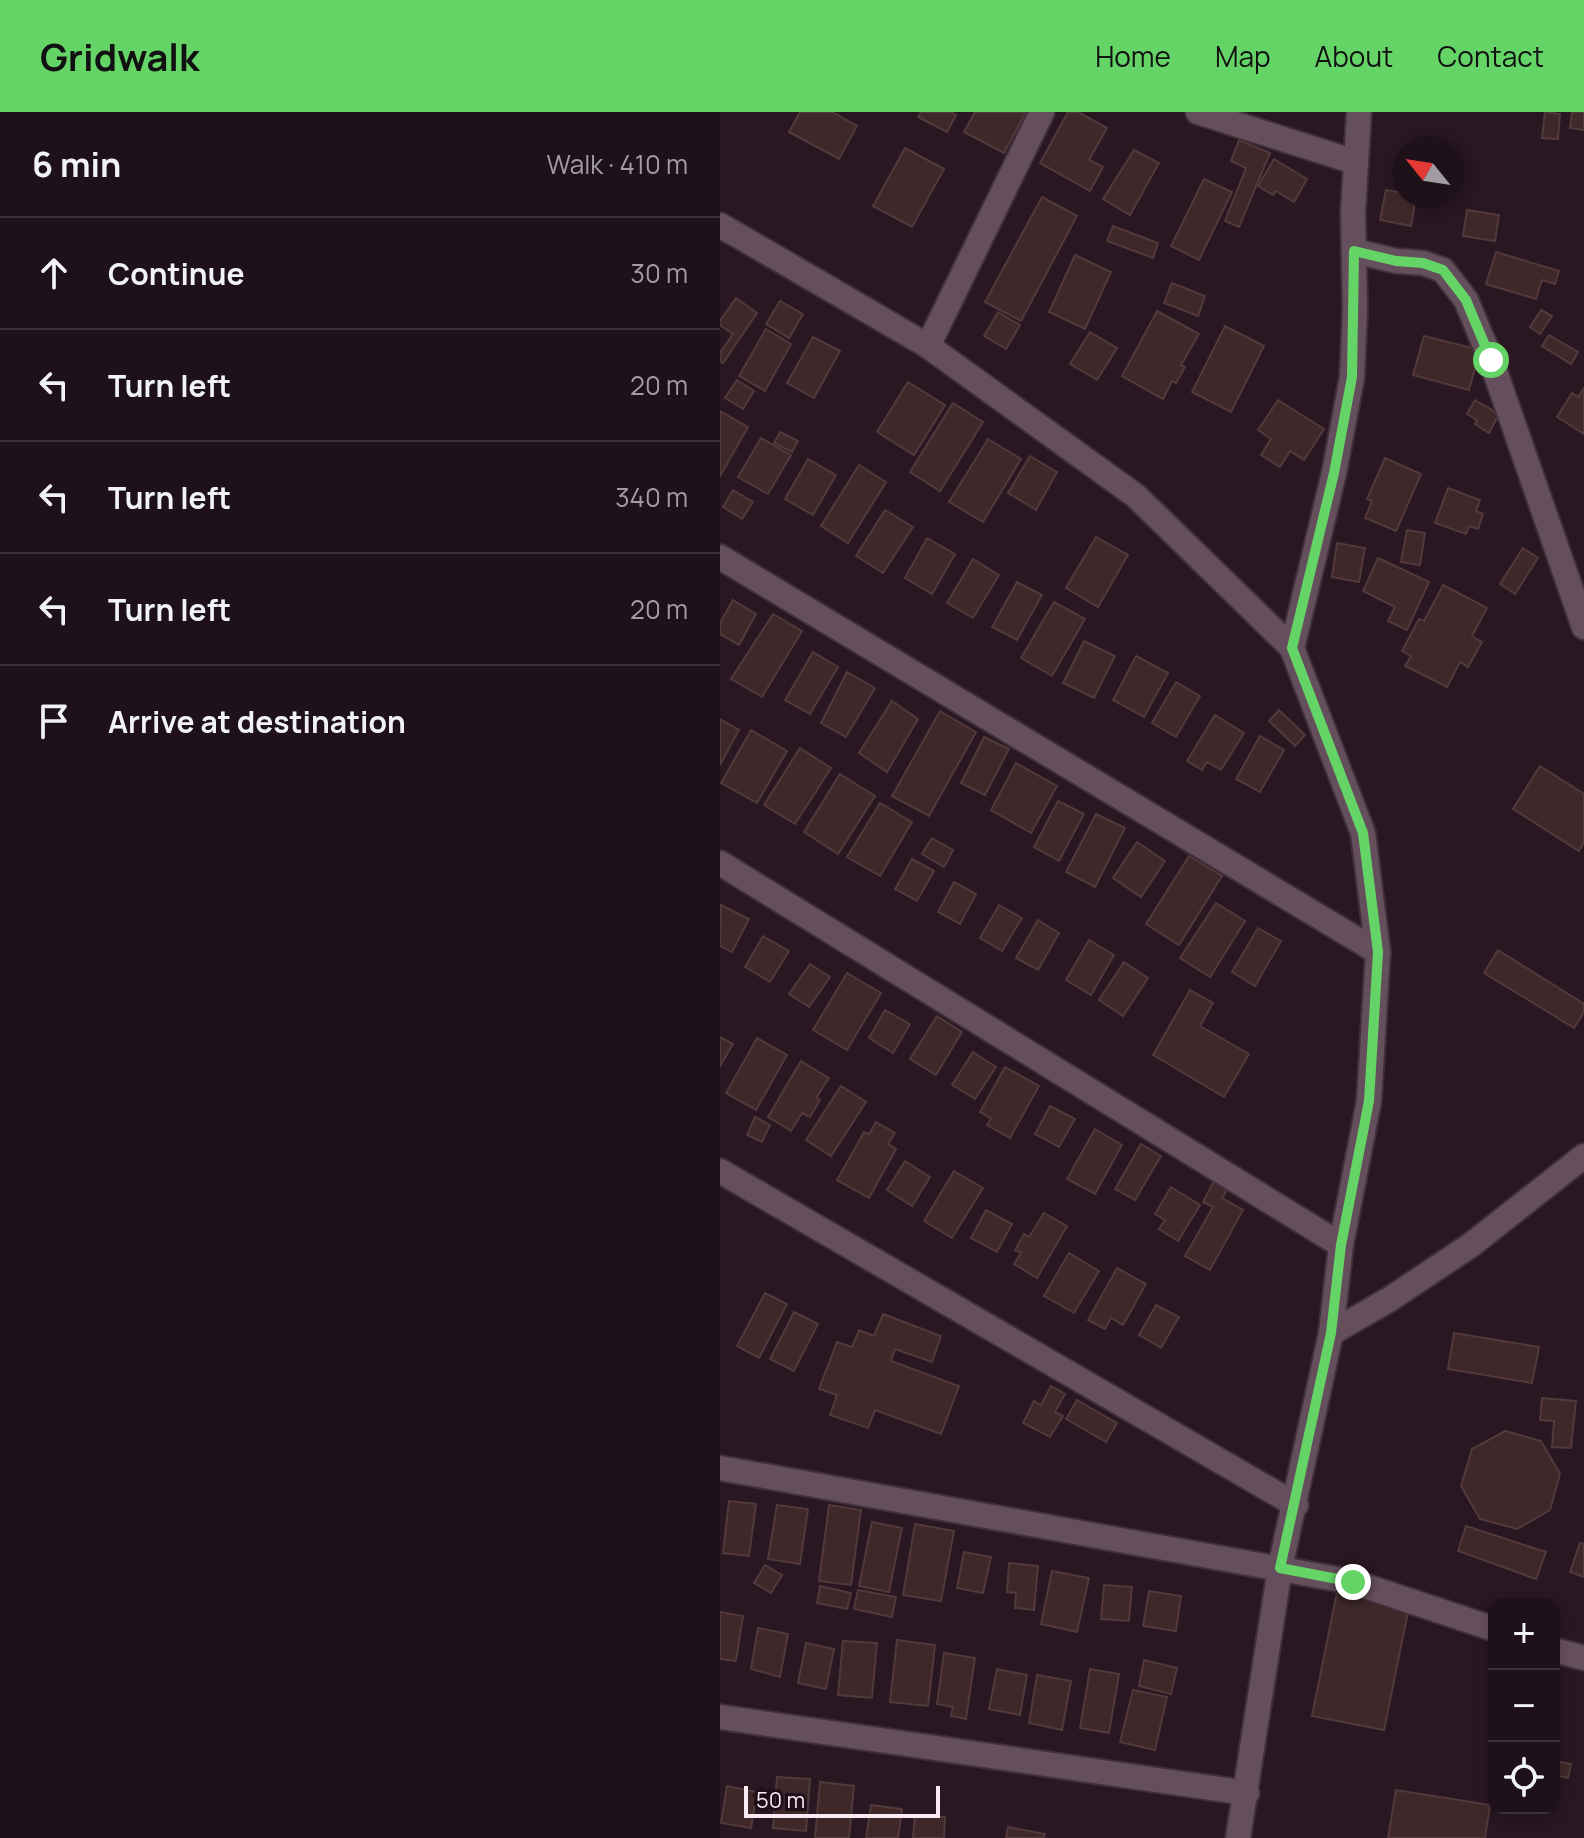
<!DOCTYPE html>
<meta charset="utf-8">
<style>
body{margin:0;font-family:Manrope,sans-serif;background:#271a23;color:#f1f3f6}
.controls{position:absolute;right:24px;bottom:24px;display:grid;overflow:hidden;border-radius:16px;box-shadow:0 4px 12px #0003}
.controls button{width:72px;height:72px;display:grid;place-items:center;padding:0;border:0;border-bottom:2px solid #3c3139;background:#1f111a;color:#f1f3f6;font:40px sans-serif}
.compass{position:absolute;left:672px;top:24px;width:72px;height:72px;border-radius:50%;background:#1f111a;box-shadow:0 4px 12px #0003;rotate:300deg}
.scale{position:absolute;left:24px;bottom:20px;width:196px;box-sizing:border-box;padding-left:8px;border:4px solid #f8ebf3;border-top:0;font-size:22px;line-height:28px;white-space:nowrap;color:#f8ebf3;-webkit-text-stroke:6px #1f0e19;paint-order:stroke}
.stop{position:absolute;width:24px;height:24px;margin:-18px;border:6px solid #65d467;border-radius:50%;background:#fff}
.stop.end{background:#65d467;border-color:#fff;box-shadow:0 2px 8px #0008}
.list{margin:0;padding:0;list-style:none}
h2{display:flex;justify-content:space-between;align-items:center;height:104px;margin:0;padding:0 32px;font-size:34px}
h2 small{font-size:26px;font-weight:400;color:#a19da2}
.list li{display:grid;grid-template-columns:52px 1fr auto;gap:24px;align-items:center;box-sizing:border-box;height:112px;padding:0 32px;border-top:2px solid #3c3139}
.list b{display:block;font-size:30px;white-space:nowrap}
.list em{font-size:26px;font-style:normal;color:#a19da2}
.icon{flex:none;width:44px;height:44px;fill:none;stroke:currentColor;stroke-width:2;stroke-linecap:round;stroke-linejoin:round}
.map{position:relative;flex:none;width:864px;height:1726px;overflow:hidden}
header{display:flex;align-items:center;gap:48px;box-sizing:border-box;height:112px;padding:0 40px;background:#65d467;color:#111}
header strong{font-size:38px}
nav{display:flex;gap:44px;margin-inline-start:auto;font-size:28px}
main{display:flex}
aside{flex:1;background:#1f111a}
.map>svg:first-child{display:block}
.building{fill:#3e282a;stroke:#523a3c;stroke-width:2}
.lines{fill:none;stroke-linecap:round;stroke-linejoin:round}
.minor-casing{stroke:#3f313a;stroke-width:28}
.minor{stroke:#654f5c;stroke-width:24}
.route{stroke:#65d467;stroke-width:10}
</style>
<header>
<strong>Gridwalk</strong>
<nav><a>Home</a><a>Map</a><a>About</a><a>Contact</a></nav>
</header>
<main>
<aside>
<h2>6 min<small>Walk · 410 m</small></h2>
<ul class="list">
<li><svg class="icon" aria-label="ahead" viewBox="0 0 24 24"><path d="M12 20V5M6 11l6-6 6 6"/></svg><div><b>Continue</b></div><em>30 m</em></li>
<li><svg class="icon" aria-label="left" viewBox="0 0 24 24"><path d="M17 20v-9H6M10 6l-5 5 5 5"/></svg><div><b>Turn left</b></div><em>20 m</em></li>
<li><svg class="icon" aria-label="left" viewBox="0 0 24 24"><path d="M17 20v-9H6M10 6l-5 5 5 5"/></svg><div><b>Turn left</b></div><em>340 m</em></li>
<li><svg class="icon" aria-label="left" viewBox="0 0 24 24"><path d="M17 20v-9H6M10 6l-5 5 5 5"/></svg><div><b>Turn left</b></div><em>20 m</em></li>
<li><svg class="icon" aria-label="arrive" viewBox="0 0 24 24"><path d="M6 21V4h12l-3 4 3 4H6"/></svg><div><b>Arrive at destination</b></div></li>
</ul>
</aside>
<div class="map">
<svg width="864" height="1726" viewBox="0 0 864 1726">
<rect width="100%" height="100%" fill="#291722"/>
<g class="building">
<polygon points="80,0 112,0 137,14 119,47 69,20"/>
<polygon points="201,0 231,0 236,3 227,20 198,5"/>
<polygon points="255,0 306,0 284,41 244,20"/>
<polygon points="348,0 358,0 387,16 369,48 383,55 370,79 320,51"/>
<polygon points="825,0 840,2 838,27 822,26"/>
<polygon points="852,0 864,0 864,18 850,16"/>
<polygon points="519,28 550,41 519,115 505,109 526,56 511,49"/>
<polygon points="185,36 224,57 192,115 153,94"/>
<polygon points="414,38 439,51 410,103 383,87"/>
<polygon points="554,47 587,67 574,90 556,79 553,83 538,74"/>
<polygon points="484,67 512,80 479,148 451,134"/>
<polygon points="666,78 684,81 684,84 696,84 691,114 660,108"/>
<polygon points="322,85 357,104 301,209 265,190"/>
<polygon points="747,98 779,103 775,129 743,124"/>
<polygon points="393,114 438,131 433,146 387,129"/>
<polygon points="776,140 839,159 835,172 822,168 816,187 766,172"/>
<polygon points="355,143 391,160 365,217 329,200"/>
<polygon points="452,171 485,184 478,204 444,191"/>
<polygon points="16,186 37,201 3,251 0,249 0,241 13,222 0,213 0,209"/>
<polygon points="60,189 83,202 69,226 46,212"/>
<polygon points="821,198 832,204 820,222 810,215"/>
<polygon points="437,199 479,222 461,253 465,255 456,271 452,269 443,287 402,264"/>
<polygon points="278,200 300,213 286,237 264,224"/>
<polygon points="505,214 544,234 511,300 472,280"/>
<polygon points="46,217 71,232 45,279 19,264"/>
<polygon points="370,220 397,236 377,268 350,252"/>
<polygon points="829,223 858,240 851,252 822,234"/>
<polygon points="704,224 760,238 749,278 693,263"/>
<polygon points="93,225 120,239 94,286 67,271"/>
<polygon points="17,268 34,279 23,297 5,286"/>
<polygon points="188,270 225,293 194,343 157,320"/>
<polygon points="864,276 864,322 837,305 852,281 858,285"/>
<polygon points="558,288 604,317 584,348 570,339 560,355 541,343 551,327 538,318"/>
<polygon points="755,288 779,302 769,321 755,312 757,308 747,302"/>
<polygon points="233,291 263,310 220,379 190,360"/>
<polygon points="0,299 28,315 0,364"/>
<polygon points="60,320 78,329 72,340 54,331"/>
<polygon points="41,326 71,343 48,382 18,365"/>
<polygon points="268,327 301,347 263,410 229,390"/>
<polygon points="310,344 337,360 316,398 288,381"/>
<polygon points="665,346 701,362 676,419 645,406 652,389 647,387"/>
<polygon points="88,347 116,363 93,403 65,387"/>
<polygon points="139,353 166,370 128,431 101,414"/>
<polygon points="728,376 760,388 756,399 763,402 758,417 749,414 746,422 715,411"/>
<polygon points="13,378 33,390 22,407 3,395"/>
<polygon points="165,398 193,415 163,461 136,444"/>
<polygon points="687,418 705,421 700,453 681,450"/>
<polygon points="376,425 408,443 378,495 346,476"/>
<polygon points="207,426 235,442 212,482 185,466"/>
<polygon points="617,431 645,436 639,470 612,465"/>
<polygon points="803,436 818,446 795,482 780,472"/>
<polygon points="658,446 709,470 687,518 668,509 675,495 643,479"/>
<polygon points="253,447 279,463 253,506 227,491"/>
<polygon points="297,470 322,483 297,528 272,515"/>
<polygon points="723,473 767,496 752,524 762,530 748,555 740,550 727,575 685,554 691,544 682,539 699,507 704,509"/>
<polygon points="13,488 36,502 19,533 0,522 0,511"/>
<polygon points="334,490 365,507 332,564 301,546"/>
<polygon points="53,502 82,519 42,585 11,567"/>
<polygon points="364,529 395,544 374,586 343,571"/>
<polygon points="93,540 118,555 90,602 65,588"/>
<polygon points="416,544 448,561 424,605 393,588"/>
<polygon points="127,560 155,576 126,625 101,611"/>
<polygon points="456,570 480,584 456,625 432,611"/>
<polygon points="172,589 198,607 167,660 139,641"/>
<polygon points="559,598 585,623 575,634 549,609"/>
<polygon points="220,599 256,620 209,704 172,684"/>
<polygon points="495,603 524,621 501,658 487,650 482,658 467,649"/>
<polygon points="0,607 19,618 0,653"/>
<polygon points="31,618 67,639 37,691 1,671"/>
<polygon points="540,624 564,638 540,680 516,667"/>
<polygon points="264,625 289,637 265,683 241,671"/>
<polygon points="80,636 111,656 75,712 44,693"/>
<polygon points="296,651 337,674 311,721 271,698"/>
<polygon points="820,654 864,682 864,730 859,739 793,697"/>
<polygon points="120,662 155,684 118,742 84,720"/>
<polygon points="338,689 364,702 339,749 314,735"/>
<polygon points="160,691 192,710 160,764 127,745"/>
<polygon points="376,702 405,716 375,775 346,760"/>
<polygon points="212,726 233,738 224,755 202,742"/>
<polygon points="417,730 445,749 421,785 393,766"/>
<polygon points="469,744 502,764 459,833 426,812"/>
<polygon points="192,747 214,759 197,789 175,777"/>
<polygon points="234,770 256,782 240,812 218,800"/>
<polygon points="496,791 525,809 490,865 460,846"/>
<polygon points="1,793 29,807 12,840 0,834"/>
<polygon points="279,793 302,806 282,839 260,826"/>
<polygon points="318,808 339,821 318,858 296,846"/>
<polygon points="538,816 561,829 535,874 512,860"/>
<polygon points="43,824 69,839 50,870 25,855"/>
<polygon points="369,828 394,843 371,883 346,868"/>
<polygon points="778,838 864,892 864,900 854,916 764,861"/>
<polygon points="404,850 428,866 403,904 379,888"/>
<polygon points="90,852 110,865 89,895 69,882"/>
<polygon points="127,861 161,881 127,938 93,918"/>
<polygon points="470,878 493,891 480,914 529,942 504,985 433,943"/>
<polygon points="165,898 190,912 173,941 149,926"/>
<polygon points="217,904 242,920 216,963 190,947"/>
<polygon points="0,925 13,932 0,954"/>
<polygon points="37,926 67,943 36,998 6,981"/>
<polygon points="253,940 276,955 255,987 232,973"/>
<polygon points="81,949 109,966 96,986 100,988 90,1005 82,1001 71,1019 48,1005"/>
<polygon points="285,955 319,974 290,1026 267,1013 271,1006 260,1000"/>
<polygon points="121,974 146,990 111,1044 86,1028"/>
<polygon points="330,994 355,1007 339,1035 315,1022"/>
<polygon points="35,1005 50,1013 42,1030 27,1023"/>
<polygon points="156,1010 175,1021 168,1032 176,1037 149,1086 117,1068 144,1020 149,1022"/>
<polygon points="375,1017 402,1033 375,1082 347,1067"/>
<polygon points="421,1032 441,1044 415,1088 395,1077"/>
<polygon points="185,1049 210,1065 192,1094 167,1078"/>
<polygon points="234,1059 263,1076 232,1126 204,1109"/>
<polygon points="495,1067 509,1075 502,1086 523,1098 490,1158 465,1144 493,1095 483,1090"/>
<polygon points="451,1075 480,1093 458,1129 439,1117 445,1108 435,1102"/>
<polygon points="266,1098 292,1112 277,1140 251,1126"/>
<polygon points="324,1101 347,1114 317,1166 294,1152 301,1141 295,1138 304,1122 309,1125"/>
<polygon points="349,1141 379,1159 354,1201 324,1184"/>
<polygon points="397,1156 426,1172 403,1213 391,1206 385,1217 368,1208"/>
<polygon points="45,1181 67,1192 39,1246 17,1234"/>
<polygon points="436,1193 459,1205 441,1236 419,1223"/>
<polygon points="74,1200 98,1212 74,1259 50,1247"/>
<polygon points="163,1202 221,1224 212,1250 175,1237 171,1249 239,1274 221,1322 155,1298 148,1316 110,1303 117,1283 99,1277 117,1230 132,1235 139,1218 154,1224"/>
<polygon points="734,1221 819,1235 812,1271 728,1257"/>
<polygon points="331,1274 345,1282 335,1300 343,1304 330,1325 303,1311 314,1289 321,1293"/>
<polygon points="822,1286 856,1289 851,1336 832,1335 834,1309 820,1308"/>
<polygon points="357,1288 397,1311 386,1330 346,1307"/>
<polygon points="785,1319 821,1329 840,1362 830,1398 797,1417 760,1407 741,1374 752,1337"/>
<polygon points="9,1389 36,1392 29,1444 3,1441"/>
<polygon points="57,1393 88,1397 80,1452 48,1447"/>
<polygon points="109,1393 141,1398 131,1473 99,1469"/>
<polygon points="152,1410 182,1416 169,1480 139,1474"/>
<polygon points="195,1412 234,1419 221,1489 183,1483"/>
<polygon points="746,1414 826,1440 816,1467 738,1439"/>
<polygon points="860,1431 864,1432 864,1465 850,1460"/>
<polygon points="244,1440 271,1445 263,1481 237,1476"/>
<polygon points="289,1451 318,1454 314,1498 295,1496 296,1481 287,1480"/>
<polygon points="45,1453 62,1463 51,1481 34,1471"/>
<polygon points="332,1459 369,1466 357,1520 321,1512"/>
<polygon points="384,1473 412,1475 409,1509 381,1507"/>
<polygon points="100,1474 131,1481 127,1497 97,1491"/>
<polygon points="138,1478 176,1485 172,1505 134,1497"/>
<polygon points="429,1479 461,1484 456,1519 423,1514"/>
<polygon points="617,1480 689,1495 664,1618 592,1604"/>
<polygon points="0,1500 23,1504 16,1549 0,1547"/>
<polygon points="38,1516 68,1522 60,1565 31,1557"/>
<polygon points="177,1528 215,1533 208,1594 170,1590"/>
<polygon points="123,1529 157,1531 152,1586 118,1583"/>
<polygon points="86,1531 114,1537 106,1577 78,1571"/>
<polygon points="224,1541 255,1546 246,1607 231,1604 233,1595 217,1592"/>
<polygon points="424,1548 457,1556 451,1582 419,1574"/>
<polygon points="277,1557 307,1563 300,1603 269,1597"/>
<polygon points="370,1557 399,1562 389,1621 360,1616"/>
<polygon points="317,1563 351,1569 342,1618 309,1611"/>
<polygon points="413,1578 447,1585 435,1638 400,1630"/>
<polygon points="834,1649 851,1652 848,1666 834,1663"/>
<polygon points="57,1665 90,1667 86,1719 53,1716"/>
<polygon points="100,1670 134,1674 129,1726 95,1726"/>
<polygon points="7,1674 37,1680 31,1716 1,1711"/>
<polygon points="676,1678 770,1693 765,1726 668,1726"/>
<polygon points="151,1693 182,1697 178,1726 146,1726"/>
<polygon points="195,1703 225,1705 224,1726 193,1726"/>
<polygon points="288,1715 325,1722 324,1726 286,1726"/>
</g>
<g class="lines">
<defs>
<g id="minor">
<polyline points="478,0 635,50"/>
<polyline points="0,113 208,234 416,384 572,536 643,721 658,840 649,989 621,1133 611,1221 560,1456 518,1726"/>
<polyline points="634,139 676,149 703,151 723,158 746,188 771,248 864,515"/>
<polyline points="208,234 322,0"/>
<polyline points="0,445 658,840"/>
<polyline points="572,536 614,361 632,265 635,198 633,101 639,0"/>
<polyline points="0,751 621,1133"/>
<polyline points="0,1059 576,1393"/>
<polyline points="611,1221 670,1187 751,1133 864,1044"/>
<polyline points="0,1356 633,1470 774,1517"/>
<polyline points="834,1538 864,1546"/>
<polyline points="0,1605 527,1681"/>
</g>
</defs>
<use href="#minor" class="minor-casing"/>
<use href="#minor" class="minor"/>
</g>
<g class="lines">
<polyline class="route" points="633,1470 560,1456 611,1221 621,1133 649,989 658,840 643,721 572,536 614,361 632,265 634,139 676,149 703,151 723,158 746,188 771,248"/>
</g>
</svg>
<div class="controls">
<button>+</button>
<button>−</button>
<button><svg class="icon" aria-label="locate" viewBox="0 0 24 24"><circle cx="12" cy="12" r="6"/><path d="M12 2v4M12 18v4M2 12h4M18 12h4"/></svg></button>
</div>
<svg class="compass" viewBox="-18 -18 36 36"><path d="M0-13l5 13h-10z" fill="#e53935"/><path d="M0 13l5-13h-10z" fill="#a19da2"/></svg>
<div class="scale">50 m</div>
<div class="stop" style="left:771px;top:248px"></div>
<div class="stop end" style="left:633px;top:1470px"></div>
</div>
</main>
